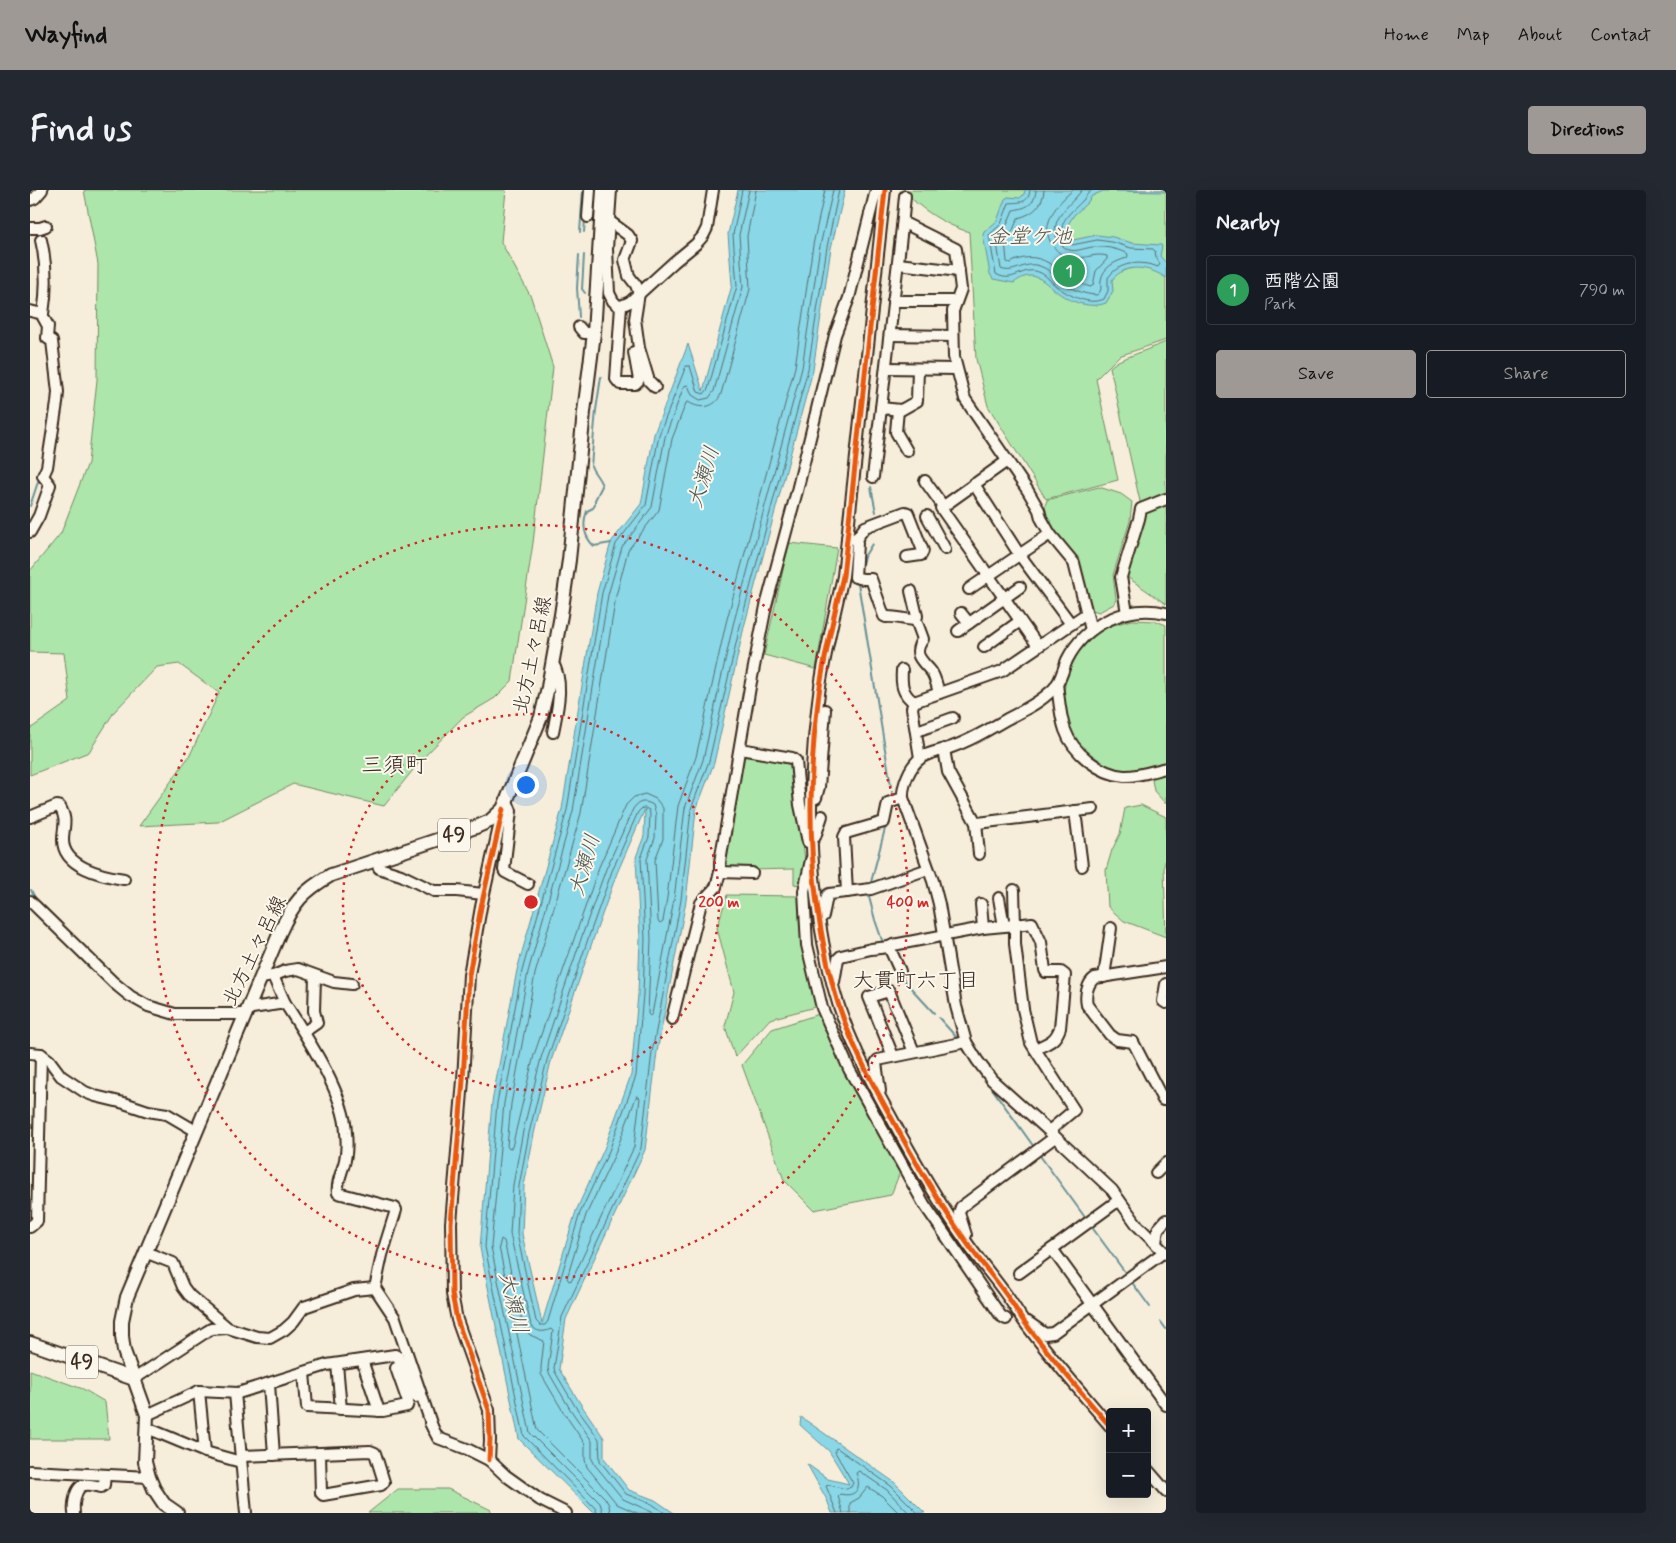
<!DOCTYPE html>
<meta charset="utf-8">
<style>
body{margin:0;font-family:Mynerve,"Klee One",sans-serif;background:#242831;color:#f1f3f6}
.controls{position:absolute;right:15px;bottom:15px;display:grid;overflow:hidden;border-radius:5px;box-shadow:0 5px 20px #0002}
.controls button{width:45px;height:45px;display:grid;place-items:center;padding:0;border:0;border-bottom:1px solid #363941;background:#171b24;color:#f1f3f6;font:25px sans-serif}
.you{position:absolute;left:495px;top:594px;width:18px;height:18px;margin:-12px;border:4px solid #fff;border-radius:50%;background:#1a73e8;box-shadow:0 0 0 8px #1a73e833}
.badge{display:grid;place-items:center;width:32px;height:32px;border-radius:50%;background:#9f9995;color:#fff;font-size:16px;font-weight:700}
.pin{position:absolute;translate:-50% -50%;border:2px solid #fff;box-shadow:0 1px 5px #0006}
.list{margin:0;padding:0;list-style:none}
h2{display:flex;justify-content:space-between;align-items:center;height:65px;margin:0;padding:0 20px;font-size:21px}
h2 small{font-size:16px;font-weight:400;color:#9ea1a6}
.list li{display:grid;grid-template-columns:32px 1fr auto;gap:15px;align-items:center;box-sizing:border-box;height:70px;margin:0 10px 10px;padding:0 10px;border:1px solid #363941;border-radius:5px}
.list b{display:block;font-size:19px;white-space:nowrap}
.list p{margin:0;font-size:16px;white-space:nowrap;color:#9ea1a6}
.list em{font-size:16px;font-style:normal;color:#9ea1a6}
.actions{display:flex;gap:10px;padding:15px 20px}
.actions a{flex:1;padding:11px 0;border:1px solid #9f9995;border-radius:5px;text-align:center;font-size:18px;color:#9f9995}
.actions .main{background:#9f9995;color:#111}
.map{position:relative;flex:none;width:1136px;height:1323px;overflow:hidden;border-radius:5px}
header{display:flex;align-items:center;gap:30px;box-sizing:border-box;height:70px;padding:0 25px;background:#9f9995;color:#111}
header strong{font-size:24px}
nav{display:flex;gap:28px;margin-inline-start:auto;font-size:18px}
.intro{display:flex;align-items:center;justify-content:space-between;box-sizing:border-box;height:120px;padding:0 30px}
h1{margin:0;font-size:35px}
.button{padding:12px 22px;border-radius:5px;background:#9f9995;color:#111;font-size:18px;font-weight:700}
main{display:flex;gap:30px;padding:0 30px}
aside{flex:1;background:#171b24;border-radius:5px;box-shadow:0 5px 20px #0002}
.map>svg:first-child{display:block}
.green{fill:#ade6aa;stroke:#748864}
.water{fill:#89d7e7;stroke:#6a9297;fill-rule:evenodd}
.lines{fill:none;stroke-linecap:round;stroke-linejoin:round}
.shore{stroke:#5a6f6e;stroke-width:1}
.stream{stroke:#6a9297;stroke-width:2}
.minor-casing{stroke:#3b2a1e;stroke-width:14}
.major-casing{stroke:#3b2a1e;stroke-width:16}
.minor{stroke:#fbf7ec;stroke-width:10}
.major{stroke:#fbf7ec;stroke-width:12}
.cycleway-casing{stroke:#fbf7ec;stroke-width:8}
.cycleway{stroke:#e8590c;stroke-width:5}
.ring{fill:none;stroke:#d62828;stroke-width:2.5;stroke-dasharray:2.5 5}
.labels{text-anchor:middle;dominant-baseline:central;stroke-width:4;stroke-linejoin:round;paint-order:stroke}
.shield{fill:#fbf7ec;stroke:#75685c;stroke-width:1}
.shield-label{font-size:19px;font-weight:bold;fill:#3b2a1e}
.street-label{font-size:20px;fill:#3b2a1e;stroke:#fbf7ec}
.water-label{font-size:21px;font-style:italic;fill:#4e5550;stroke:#fbf7ec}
.neighbourhood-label{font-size:21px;fill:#3b2a1e;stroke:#fbf7ec}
.quarter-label{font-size:22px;fill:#3b2a1e;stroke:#fbf7ec}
.centre{fill:#d62828;stroke:#fbf7ec;stroke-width:2.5}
.ring-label{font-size:15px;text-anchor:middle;font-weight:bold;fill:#d62828;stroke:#fbf7ec;stroke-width:4;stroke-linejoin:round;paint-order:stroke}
</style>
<header>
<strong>Wayfind</strong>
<nav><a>Home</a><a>Map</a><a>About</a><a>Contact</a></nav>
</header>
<div class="intro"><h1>Find us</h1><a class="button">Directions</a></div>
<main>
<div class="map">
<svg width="1136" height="1323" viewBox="0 0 1136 1323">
<rect width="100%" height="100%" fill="#f6eedb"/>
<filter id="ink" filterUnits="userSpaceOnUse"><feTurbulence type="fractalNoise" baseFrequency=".02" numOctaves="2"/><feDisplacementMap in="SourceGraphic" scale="10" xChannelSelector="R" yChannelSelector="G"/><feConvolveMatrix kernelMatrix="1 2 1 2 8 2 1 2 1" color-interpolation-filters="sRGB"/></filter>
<g filter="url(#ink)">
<g class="green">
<polygon points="54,0 476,0 471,52 501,107 523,177 503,353 482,491 465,508 433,527 391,570 354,616 263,594 188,632 109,636 160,565 189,503 149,474 127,477 84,522 59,562 0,585 0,539 40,511 34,463 0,462 0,381 31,343 58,273 67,190 68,74"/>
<path d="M 873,0 L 1136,0 L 1136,150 L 1089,166 L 1066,189 L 1088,290 L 1016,309 L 958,216 L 946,169 L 939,42 C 915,35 890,19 873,0 Z"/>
<polygon points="1136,152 1136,306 1111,316 1080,177 1088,171"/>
<polygon points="1069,297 1091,304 1102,312 1100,331 1083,385 1086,409 1084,414 1069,422 1062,420 1060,418 1048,368 1040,362 1016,333 1014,319 1017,310"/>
<polygon points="1136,313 1136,414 1097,387 1114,321"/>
<polygon points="759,353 807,358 786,479 734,465"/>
<polygon points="1101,430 1126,431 1136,435 1136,576 1097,582 1077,577 1054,564 1035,529 1034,501 1037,483 1043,466 1054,450 1073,438"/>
<polygon points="713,564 763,575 775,670 770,695 764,694 764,679 720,680 692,677"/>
<polygon points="1136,582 1136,614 1124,601 1121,584"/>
<polygon points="1111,615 1136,627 1136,667 1134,676 1136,747 1094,731 1078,717 1076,680 1082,660 1090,644 1095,618"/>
<polygon points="697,705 769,706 785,817 740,829 705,867 695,836 704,802 687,738"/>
<polygon points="789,824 870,982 861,1005 784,1020 754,990 712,875 742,839"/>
<polygon points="0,1180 53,1199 75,1212 79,1249 0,1249"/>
<polygon points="368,1299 418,1299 461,1320 461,1323 338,1323"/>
</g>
<g class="water">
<path d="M 708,0 L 815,0 L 801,58 L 783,180 L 714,437 L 684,573 L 666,620 L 656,711 L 627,862 L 615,960 L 536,1129 L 529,1179 L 550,1213 L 574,1248 L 574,1268 L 599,1300 L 625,1310 L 644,1323 L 564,1323 L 489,1249 L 450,1058 L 462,912 L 487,780 L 532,619 L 567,403 L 581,352 L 611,314 L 624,244 L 658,154 L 673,201 L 702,95 L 698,44 ZM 615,619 L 614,646 L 606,667 L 610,749 L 608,804 L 601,885 L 574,959 L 546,1021 L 512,1133 L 492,1044 L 494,996 L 504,944 L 521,871 L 564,747 L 587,683 Z"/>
<path d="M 995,0 L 1136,0 L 1136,2 L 1073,1 L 1062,6 L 1057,13 L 1044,25 L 1037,36 L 1037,43 L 1043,50 L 1067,45 L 1083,47 L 1102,53 L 1131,55 L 1132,56 L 1130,66 L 1136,73 L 1136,88 C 1120,77 1096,72 1082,90 L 1083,101 L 1076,113 C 1058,120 1036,110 1022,98 C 1017,94 1012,89 1006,87 C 998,84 990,88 984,93 L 963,89 L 960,84 L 953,45 L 954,42 L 967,31 L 975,9 L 978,7 L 990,8 L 994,4 Z"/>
<polygon points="771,1227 864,1292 895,1323 802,1323 797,1310 777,1274 798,1289 819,1294 799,1261 770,1235"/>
</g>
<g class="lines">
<g class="shore">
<path d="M 726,0 L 717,46 L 720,99 L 691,204 C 685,218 671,220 658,212 L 656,213 L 642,249 L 629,320 L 598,360 L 586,406 L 551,623 L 505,784 L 481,914 L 477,956 L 479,959 L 482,957 L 504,865 L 569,677 L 596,615 L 604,607 L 615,604 L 626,609 L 633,618 L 633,649 L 625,670 L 628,731 L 630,733 L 633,731 L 637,708 L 648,616 L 666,567 L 696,433 L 765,177 L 783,55 L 795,0"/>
<path d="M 1000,0 C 999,14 989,12 979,13 L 971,34 L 959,45 L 966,84 C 984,95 993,74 1011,83 C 1017,86 1021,92 1026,96 C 1038,105 1059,116 1074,109 L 1078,101 L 1078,88 C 1088,72 1110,70 1128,77 L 1130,74 L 1126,67 L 1125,61 L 1123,59 L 1101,58 L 1082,52 L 1067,50 L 1042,55 L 1038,52 L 1032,44 C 1030,27 1045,20 1054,9 C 1057,5 1058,2 1063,0"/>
<path d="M 1006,0 C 1005,15 996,18 983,20 L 976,37 L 966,47 L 971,79 C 985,85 996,69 1012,77 C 1018,79 1023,85 1028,89 C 1038,98 1054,105 1067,105 C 1073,100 1070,97 1071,90 C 1073,77 1086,71 1097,68 L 1098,65 L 1097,63 C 1088,60 1080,57 1070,57 C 1053,55 1040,70 1028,50 C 1024,44 1025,37 1027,31 C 1033,18 1044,11 1052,0"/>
<path d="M 1014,0 C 1013,16 1003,24 988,28 L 983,40 L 975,50 L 977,72 L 980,73 C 1017,54 1029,90 1061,97 L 1063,95 L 1066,81 L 1077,69 L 1077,66 C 1064,62 1051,71 1038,68 C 1032,66 1027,61 1023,56 C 1008,36 1027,13 1043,0"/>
<polygon points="615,618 619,620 620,624 619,647 611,668 615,749 613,804 606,886 579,961 550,1023 518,1131 515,1135 510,1135 506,1131 487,1044 489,996 499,943 517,870 559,746 582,681 608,622 611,619"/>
<polygon points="607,906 610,908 604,957 542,1090 539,1091 537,1088 556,1025 585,964"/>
<polyline points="567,1323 565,1318 494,1246 455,1057 467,913 492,781 537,620 572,403 586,354 616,315 629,245 656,176 660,176 668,202 674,204 678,199 707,96 703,45 712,0"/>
<polyline points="573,1323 570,1313 500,1243 461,1057 474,913 498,782 543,621 578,405 592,357 622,317 635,247 654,196 658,195 662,205 670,210 679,208 684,201 713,97 709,45 719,0"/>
<polyline points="580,1323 579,1315 575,1308 507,1240 469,1057 471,1049 474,1051 493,1136 500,1145 514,1151 511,1177 511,1184 534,1223 555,1254 555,1270 557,1277 587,1314 607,1323"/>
<path d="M 624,1323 L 593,1309 L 565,1275 L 562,1269 L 562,1251 L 540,1219 L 519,1183 L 518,1178 L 523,1141 L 521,1139 C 513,1143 506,1142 501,1135 L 480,1044 L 483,995 L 493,941 L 511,868 L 553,743 L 576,679 L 603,619 C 608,611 615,610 623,615 L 626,625 L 625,648 L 617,669 L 621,749 L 618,824 L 620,826 L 622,824 L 644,709 L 655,618 L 673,570 L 703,435 L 772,178 L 790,56 L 803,0"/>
<polyline points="635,1323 622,1314 596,1304 570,1271 569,1249 545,1216 525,1182 524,1178 532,1127 611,958 622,862 651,710 661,619 679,571 710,436 778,179 797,57 809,0"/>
<polyline points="807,1323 796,1296 799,1295 816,1299 821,1297 823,1293 805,1262 805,1259 807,1258 861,1296 888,1323"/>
<path d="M 813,1323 L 808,1306 L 810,1304 C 827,1308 832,1297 826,1283 L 829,1281 L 857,1300 L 879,1323"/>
<polyline points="820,1323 820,1313 829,1308 838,1297 852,1306 869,1323"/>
</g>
<g class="stream">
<polyline points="550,42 553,0"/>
<polyline points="554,42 555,30"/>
<polyline points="554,65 552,99 555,103"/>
<polyline points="549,127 547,98 549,65"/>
<path d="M 571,187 L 566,220 L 561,276 C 564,284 570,288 572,296 L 565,310 L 565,315 L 563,318 L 557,321 C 552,334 554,347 564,356 L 581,353"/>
<polyline points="841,297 846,322"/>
<polyline points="0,316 9,289"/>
<polyline points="830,381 834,367 842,354"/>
<polyline points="828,393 861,596"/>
<polyline points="862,601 862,604"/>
<polyline points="840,696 856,635"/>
<polyline points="1,700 5,708 31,733"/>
<polyline points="838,703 845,730 853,753"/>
<polyline points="869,784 879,796 904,823"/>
<polyline points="909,828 928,849"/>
<polyline points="933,858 1004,957"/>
<polyline points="1008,963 1057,1030"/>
<polyline points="1061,1036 1097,1085"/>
<polyline points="1101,1091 1120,1117"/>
<polyline points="1131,1132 1136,1139"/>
</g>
<defs>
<g id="minor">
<polyline points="581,0 577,59 579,103 583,111 587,115 591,116 600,112 644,72 666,54 673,46 677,38 683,0"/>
<path d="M 855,0 L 813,386 C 804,427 793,469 788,511 C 776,605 779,704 803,796 C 815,842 837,884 860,925 C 883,968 907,1010 935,1050 C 947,1068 962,1085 975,1103 C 981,1111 987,1121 993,1130 C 1020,1167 1050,1201 1080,1236"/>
<polyline points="0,10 5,8 12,0"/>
<polyline points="558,27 560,0"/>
<polyline points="575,28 598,45 602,51 595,70 599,86 606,95 609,103 605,129 609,158 619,191 625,197"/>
<polyline points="872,37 875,6"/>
<polyline points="0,38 10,38 16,36"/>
<path d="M 11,50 C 17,75 17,99 13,124"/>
<polyline points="868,74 929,81"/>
<polyline points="863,111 926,111"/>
<polyline points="591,116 586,189 590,194 605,194 609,190 604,162"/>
<polyline points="0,121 13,124 13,127 18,136 17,148 22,151 28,202 27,213 17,277 13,286 20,295 9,326 0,342"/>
<polyline points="549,137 554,143 564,143"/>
<polyline points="860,145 923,146"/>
<polyline points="856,178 926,179"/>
<polyline points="851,218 871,220 887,211 888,179"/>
<polyline points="868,220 866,242 877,261"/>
<polyline points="977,271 911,318 1008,456"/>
<polyline points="843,287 872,37 876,34 926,59 931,99 923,121 924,167 935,209 998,301 1009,320 1011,328 1020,344 1044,373 1061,440"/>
<polyline points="895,291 913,316"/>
<polyline points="944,294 989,364 1041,434"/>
<polyline points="897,326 915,359"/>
<path d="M 817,348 L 826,349 L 827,353 L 825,387 L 833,389 L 841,389 L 854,426 L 856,427 C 866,426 875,430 886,430"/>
<polyline points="826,349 835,337 875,322 878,323 893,361 891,365 877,367"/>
<polyline points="939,399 1020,344"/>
<path d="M 881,401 L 887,426 L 886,430 L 893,449 C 882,464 891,470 900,480 C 905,485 907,496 909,503"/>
<polyline points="931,423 939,433"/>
<polyline points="1097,423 1091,387 1109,329 1111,319 1136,309"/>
<path d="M 1136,423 C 1097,414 1055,434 1037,470 C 1032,482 1030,495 1019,503 C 1007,514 991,522 977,529 C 958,540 940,551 919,558 C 911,561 898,562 891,568 C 880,575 872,596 873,608 L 903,691 L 909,714 L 926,816 L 936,852 L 947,870 L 962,890 L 1019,941 L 1082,1000 L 1108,1036 L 1136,1064"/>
<polyline points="928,441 990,397"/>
<polyline points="954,457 990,431"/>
<path d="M 522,472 C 535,491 527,521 523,542"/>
<path d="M 872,480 C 871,494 872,504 884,512"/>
<path d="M 1027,494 C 1029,509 1030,526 1035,540 C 1043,563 1070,584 1094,586 C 1107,587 1123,581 1136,578"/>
<polyline points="887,541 923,528"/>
<polyline points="710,559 762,568 766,571 770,615 778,652"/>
<polyline points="914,559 918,582 945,631 948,633 1063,619"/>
<polyline points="890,568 882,518 884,512 972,481 1056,424"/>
<polyline points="786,608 789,597 795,520"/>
<polyline points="477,611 481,621 474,680 475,682 498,694"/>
<polyline points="1045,621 1052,676"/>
<path d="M 0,627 L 27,616 L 30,617 C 38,631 33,636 33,650 C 33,677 73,686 94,689"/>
<polyline points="946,632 949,664"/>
<polyline points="785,647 792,626"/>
<polyline points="347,670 349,678 352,679 371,685 404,701 427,701 453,704"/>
<polyline points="781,670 774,701 777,755 792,818 819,879 894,1014 971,1126 976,1129"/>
<polyline points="690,682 722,683"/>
<path d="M 984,700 L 985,735 L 1002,733 L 1011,752 L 1015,780 L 1016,782 L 1031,782 L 1035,785 L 1030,838 C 1025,852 1018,853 1005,859"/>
<polyline points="817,702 814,647 816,643 854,632 858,613 873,608"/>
<polyline points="969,708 974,736"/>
<polyline points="0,711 84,793 100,806 118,816 145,824 215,824"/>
<polyline points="951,714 953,738"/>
<polyline points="793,726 797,706 799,704 841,699 898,679"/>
<polyline points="859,757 870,781"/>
<path d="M 1136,777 L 1065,788 C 1057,793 1055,806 1057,815 L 1080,845 L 1087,850 L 1103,852 L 1133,910 L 1136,909"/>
<polyline points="243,786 255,813"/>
<polyline points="1074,787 1081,738"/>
<polyline points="231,788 243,786 255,781 268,779 304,792 322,794"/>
<polyline points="804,792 808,769 811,766 841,759 859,757 863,755 953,738 985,735 985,754 993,819 1001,853 1044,920 1019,941"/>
<polyline points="1136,794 1133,811 1136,813"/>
<path d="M 218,816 L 222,818 L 255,813 C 276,846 315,904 316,943 C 317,952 317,961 315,970 C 313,980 306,993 308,1003 L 365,1018 L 366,1020 L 352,1065 L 345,1098 L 365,1128 L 403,1239"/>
<polyline points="642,829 671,713 686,697 690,682 690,672 720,497 736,416 767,301 805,145 819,108 846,0"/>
<polyline points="274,842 287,833 284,821 285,786"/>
<polyline points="0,863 11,864 19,870 31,886 55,902 65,906 94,913 118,921 137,924 166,941"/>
<polyline points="863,866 839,807 859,801 884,862"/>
<polyline points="850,901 846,873 848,870 936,852"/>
<polyline points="1126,983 1136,973"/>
<polyline points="0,1037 7,1031 11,864"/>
<polyline points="936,1045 929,1023 931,1017 1025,947"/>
<polyline points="1126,1053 1128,1039 1136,1030"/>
<polyline points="1022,1059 1136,1215"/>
<polyline points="115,1062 143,1073 153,1097 159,1105 198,1138 227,1147 240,1148 254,1140 263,1132 274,1117 280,1115 324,1100 345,1098"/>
<polyline points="989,1083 1089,1010"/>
<polyline points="998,1132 1015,1144 1023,1143 1134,1062"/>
<polyline points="332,1170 349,1221"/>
<polyline points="307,1174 311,1219"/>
<polyline points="274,1183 277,1217 353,1221 377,1216 378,1212 366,1178"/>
<polyline points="104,1189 176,1142 181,1139 198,1138"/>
<polyline points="239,1194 244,1265"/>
<polyline points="169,1201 175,1262"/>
<polyline points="205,1203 216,1323"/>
<polyline points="117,1225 169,1201 208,1203 297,1175 365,1165 368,1167 386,1207"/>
<polyline points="400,1233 408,1248 437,1259 459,1270 475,1285 510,1310 536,1323"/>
<polyline points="117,1238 175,1262 211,1272"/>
<polygon points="340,1261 345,1263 354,1292 351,1295 293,1305 291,1303 290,1263"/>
<polyline points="211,1266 290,1263"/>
<polyline points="459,1270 460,1250 459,1220 427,1130 422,1104 421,1033 433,890 439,785 451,717 473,619"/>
<polyline points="1117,1279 1136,1301"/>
<polyline points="0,1281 119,1287"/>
<path d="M 44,1323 C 43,1315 45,1296 55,1295 C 60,1294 66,1296 71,1297 L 74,1295 L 75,1285"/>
</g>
<g id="major">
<polyline points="0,1153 104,1189"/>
<path d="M 147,1323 L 134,1314 L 124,1299 L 119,1287 L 115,1272 L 117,1225 L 94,1161 L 92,1146 L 92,1131 L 97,1107 L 250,742 C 263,713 273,701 301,685 L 446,637 L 460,631 L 473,619 L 511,527 L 518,497 L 531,425 L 539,370 L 554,222 L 564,143 L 573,0"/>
</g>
</defs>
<use href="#minor" class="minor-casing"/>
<use href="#major" class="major-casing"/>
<use href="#minor" class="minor"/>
<use href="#major" class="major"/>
<defs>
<g id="cycleway">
<path d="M 855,0 L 813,386 C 804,427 793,469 788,511 C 776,605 779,704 803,796 C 815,842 837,884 860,925 C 883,968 907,1010 935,1050 C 947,1068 962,1085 975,1103 C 981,1111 987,1121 993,1130 C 1020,1167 1050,1201 1080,1236"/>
<polyline points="459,1270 460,1250 459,1220 427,1130 422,1104 421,1033 433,890 439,785 451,717 473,619"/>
</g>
</defs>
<use href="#cycleway" class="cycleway-casing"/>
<use href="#cycleway" class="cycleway"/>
</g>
</g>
<g class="ring">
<circle cx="501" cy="712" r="188"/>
<circle cx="501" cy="712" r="377"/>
</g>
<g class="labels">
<g class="shield">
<rect x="408" y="628.5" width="32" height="33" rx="4"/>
<rect x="36" y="1155.5" width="32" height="33" rx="4"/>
</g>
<g class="shield-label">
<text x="424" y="645">49</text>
<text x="52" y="1172">49</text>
</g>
<g class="street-label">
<text transform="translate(503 465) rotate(-78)">北方土々呂線</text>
<text transform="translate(225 761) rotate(-64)">北方土々呂線</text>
</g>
<g class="water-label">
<text x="1000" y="47">金堂ケ池</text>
<text transform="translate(674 287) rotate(-73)">大瀬川</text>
<text transform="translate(555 675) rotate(-74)">大瀬川</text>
<text transform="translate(483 1113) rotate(76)">大瀬川</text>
</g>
<g class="neighbourhood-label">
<text x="886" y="791">大貫町六丁目</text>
</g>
<g class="quarter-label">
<text x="364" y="576">三須町</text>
</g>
</g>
<circle cx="501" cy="712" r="8" class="centre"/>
<g class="ring-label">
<text x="689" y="717">200 m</text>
<text x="878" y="717">400 m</text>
</g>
</svg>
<div class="controls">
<button>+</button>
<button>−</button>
</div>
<div class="you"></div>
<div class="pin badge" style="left:1039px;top:81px;background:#2e9e5b">1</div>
</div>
<aside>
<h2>Nearby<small></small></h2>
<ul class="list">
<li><span class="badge" style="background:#2e9e5b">1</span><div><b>西階公園</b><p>Park</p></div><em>790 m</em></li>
</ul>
<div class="actions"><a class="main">Save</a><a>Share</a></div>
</aside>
</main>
